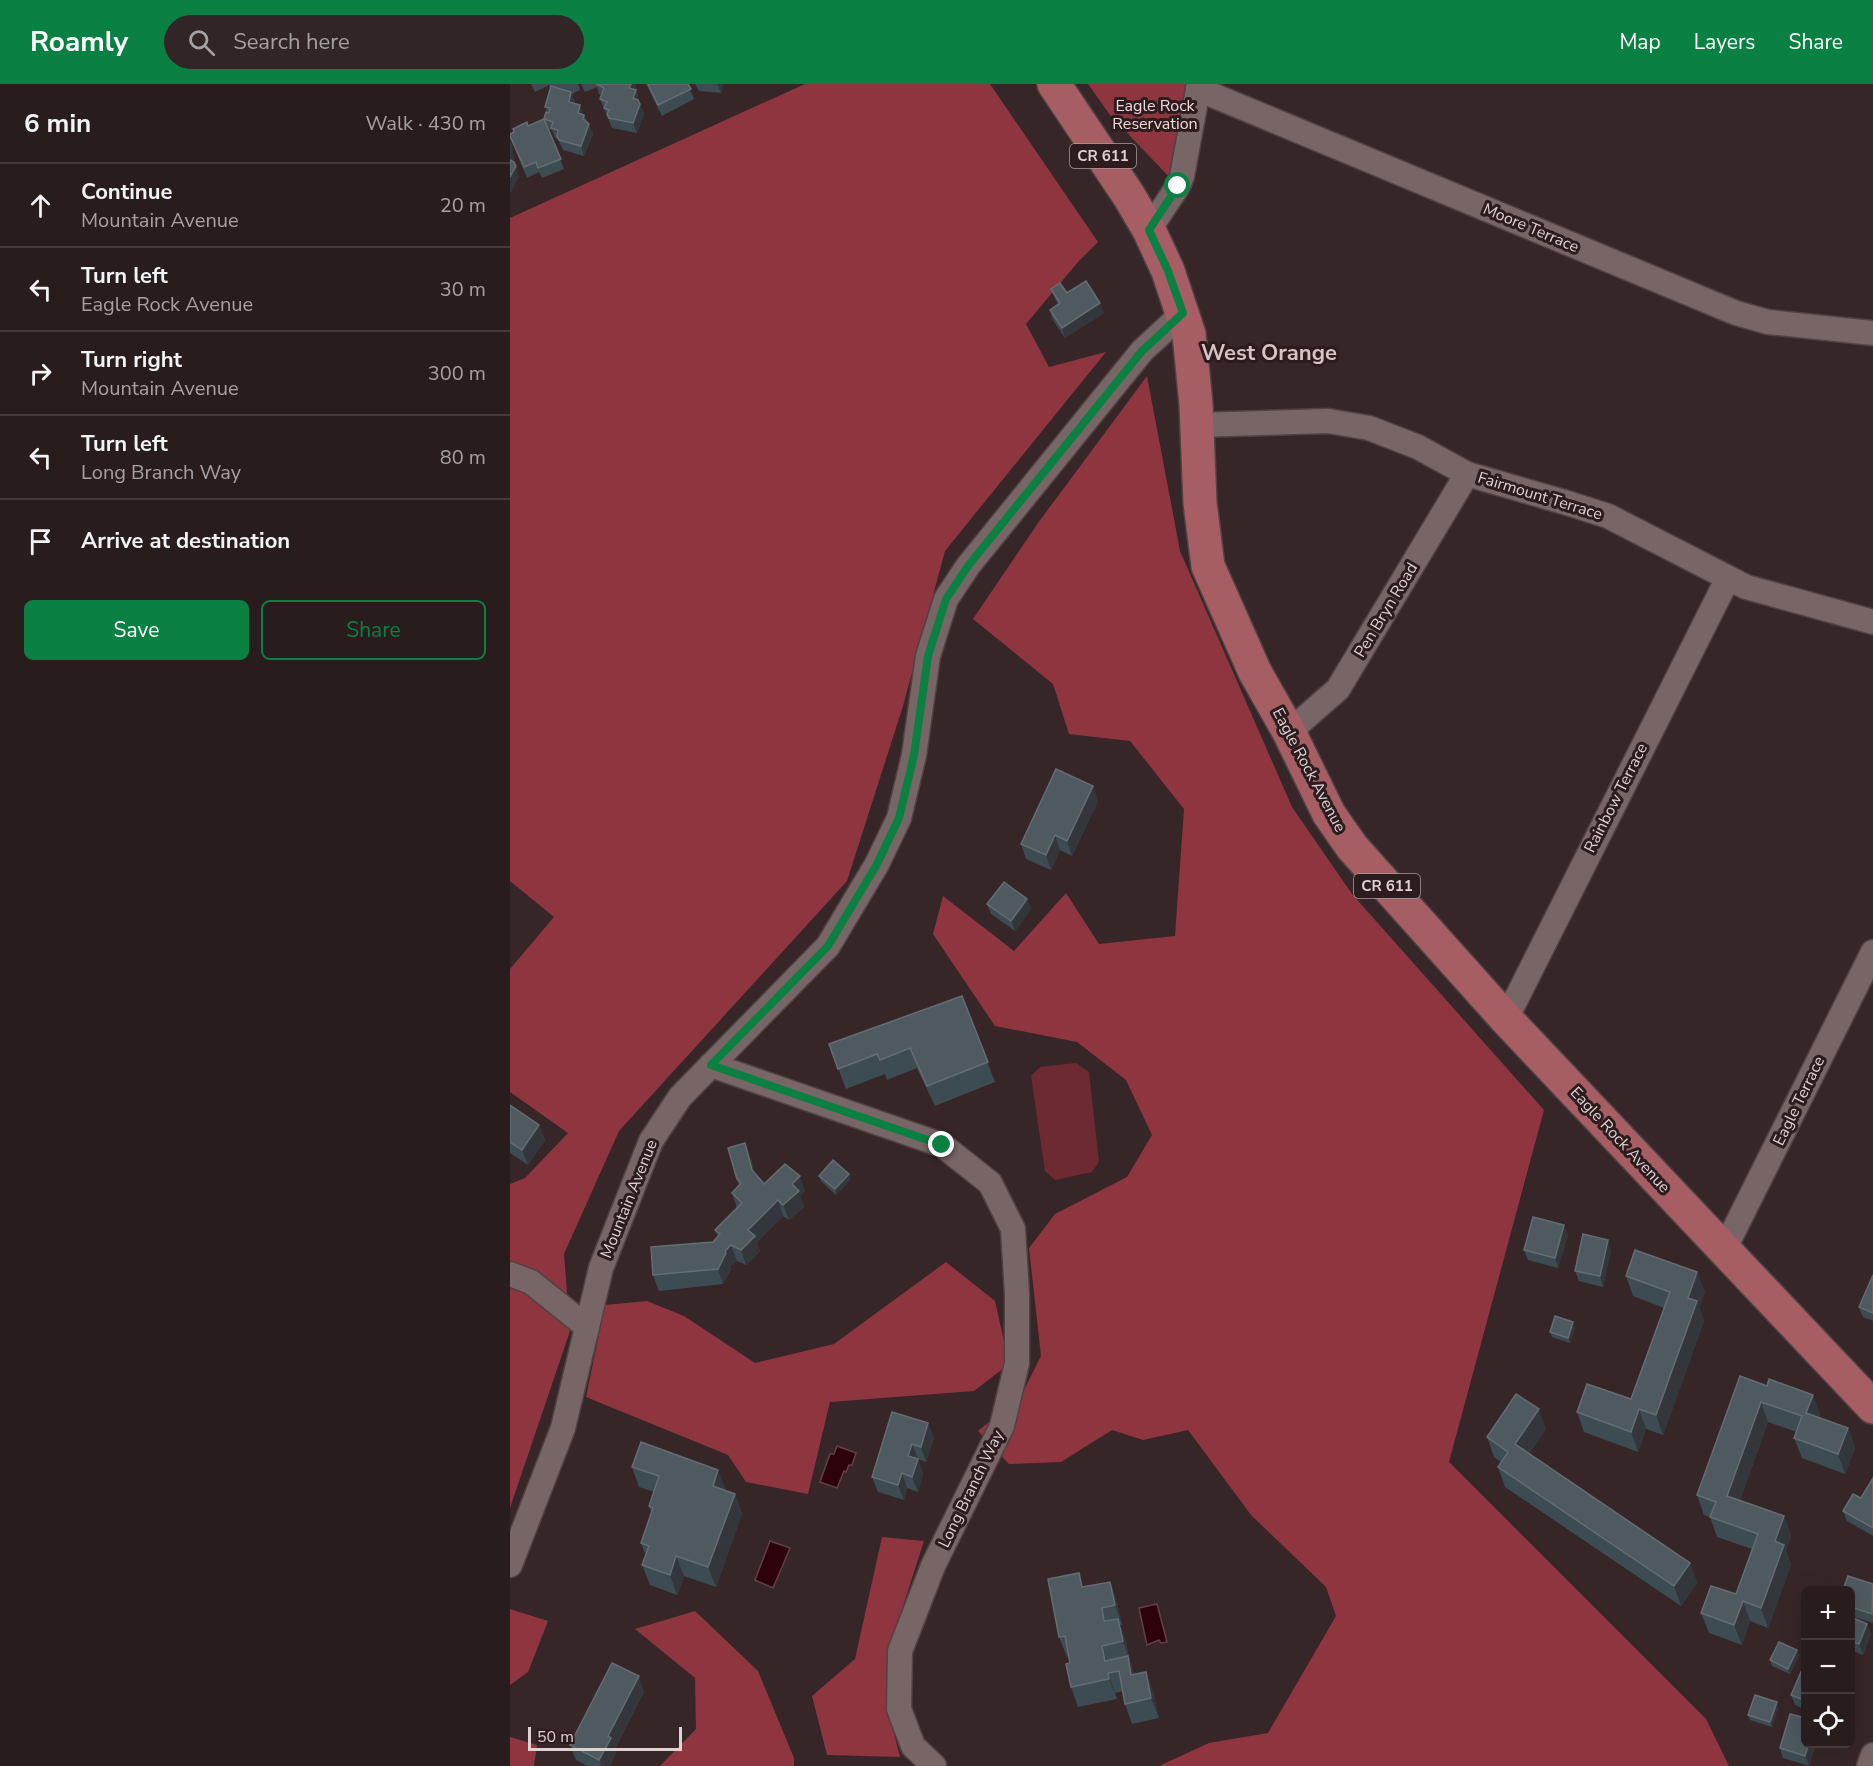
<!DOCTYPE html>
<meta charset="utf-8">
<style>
body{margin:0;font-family:"Nunito Sans",sans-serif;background:#312526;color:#f1f3f6}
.controls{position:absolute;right:18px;bottom:18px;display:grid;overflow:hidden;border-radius:9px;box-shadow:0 6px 24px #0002}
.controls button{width:54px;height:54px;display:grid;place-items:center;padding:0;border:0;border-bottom:2px solid #453a3b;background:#291c1d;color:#f1f3f6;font:30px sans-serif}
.scale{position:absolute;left:18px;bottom:15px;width:154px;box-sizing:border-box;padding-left:6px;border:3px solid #ded2d3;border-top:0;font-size:16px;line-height:21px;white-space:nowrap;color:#ded2d3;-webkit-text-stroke:4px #2c1c1d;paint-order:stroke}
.stop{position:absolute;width:18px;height:18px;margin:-14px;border:4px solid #0b8043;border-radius:50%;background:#fff}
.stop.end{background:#0b8043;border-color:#fff;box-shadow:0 2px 6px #0008}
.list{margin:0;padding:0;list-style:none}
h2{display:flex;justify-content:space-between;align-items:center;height:78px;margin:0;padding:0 24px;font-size:26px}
h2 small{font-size:20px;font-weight:400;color:#a5a1a4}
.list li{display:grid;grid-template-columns:39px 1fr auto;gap:18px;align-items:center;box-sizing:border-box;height:84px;padding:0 24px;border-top:2px solid #453a3b}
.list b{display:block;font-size:22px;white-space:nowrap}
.list p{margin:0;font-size:20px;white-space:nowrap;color:#a5a1a4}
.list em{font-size:20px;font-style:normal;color:#a5a1a4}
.actions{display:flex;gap:12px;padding:18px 24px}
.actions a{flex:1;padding:14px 0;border:2px solid #0b8043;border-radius:9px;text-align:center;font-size:21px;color:#0b8043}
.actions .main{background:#0b8043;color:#fff}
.icon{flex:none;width:33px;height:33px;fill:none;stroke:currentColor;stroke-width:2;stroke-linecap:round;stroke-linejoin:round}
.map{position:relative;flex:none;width:1363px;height:1682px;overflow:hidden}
header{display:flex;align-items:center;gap:36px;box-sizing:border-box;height:84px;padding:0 30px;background:#0b8043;color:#fff}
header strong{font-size:28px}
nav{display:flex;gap:33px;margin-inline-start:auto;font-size:21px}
.search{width:420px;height:54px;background:#312526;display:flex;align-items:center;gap:15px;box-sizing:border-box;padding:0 21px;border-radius:33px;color:#a5a1a4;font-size:22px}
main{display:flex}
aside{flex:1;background:#291c1d}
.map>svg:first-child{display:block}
.green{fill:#6e2a32}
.forest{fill:#8e3540}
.water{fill:#2d0109;stroke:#624046;stroke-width:1.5}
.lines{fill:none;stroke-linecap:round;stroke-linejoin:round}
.street-casing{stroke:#504243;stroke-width:27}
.primary-casing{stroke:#504243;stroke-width:36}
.street{stroke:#786565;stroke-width:24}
.primary{stroke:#a65e64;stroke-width:33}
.wall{fill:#3c4c52}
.shaded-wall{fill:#33373b}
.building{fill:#4e5a60;stroke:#646d72;stroke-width:1.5}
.route{stroke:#0b8043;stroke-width:8}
.labels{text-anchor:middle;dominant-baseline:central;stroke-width:6;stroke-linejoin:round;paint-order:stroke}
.shield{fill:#2c1c1d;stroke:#a99b9c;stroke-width:1.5}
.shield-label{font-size:15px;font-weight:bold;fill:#ded2d3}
.park-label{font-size:16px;fill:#f4d9d9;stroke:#2c1c1d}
.street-label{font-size:16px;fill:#ded2d3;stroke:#2c1c1d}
.district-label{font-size:22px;font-weight:bold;fill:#d8c2c2;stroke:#2c1c1d}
</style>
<header>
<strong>Roamly</strong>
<div class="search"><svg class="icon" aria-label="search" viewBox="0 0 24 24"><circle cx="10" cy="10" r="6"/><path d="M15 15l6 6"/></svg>Search here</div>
<nav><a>Map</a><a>Layers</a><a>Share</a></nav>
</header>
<main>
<aside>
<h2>6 min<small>Walk · 430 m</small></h2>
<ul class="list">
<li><svg class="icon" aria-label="ahead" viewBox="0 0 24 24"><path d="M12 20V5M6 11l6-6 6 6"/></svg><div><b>Continue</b><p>Mountain Avenue</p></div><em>20 m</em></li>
<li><svg class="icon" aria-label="left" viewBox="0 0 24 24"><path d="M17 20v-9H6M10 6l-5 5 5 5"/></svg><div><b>Turn left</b><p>Eagle Rock Avenue</p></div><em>30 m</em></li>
<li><svg class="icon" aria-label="right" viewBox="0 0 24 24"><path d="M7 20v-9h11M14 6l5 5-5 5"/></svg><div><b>Turn right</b><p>Mountain Avenue</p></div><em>300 m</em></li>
<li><svg class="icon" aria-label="left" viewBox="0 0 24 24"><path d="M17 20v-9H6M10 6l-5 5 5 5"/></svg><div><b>Turn left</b><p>Long Branch Way</p></div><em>80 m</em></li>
<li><svg class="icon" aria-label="arrive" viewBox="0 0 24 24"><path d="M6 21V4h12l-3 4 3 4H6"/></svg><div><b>Arrive at destination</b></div></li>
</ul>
<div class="actions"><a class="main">Save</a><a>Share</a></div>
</aside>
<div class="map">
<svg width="1363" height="1682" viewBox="0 0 1363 1682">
<rect width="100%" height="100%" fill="#372627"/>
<polygon class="green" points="566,979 579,988 589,1078 582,1088 545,1096 535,1087 521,992 530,983"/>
<g class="forest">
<polygon points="295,0 480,0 588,158 568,178 516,240 539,283 596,268 435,467 393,622 337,797 109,1047 54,1170 60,1247 0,1424 0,1100 15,1094 58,1049 0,1008 0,885 44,833 0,797 0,134"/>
<polygon points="578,0 684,0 664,98 600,31"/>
<polygon points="637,292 670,467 782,723 842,810 1034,1026 939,1378 1196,1635 1219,1682 649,1682 699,1659 758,1649 826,1532 816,1503 741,1431 678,1346 633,1356 602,1346 551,1378 499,1380 468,1347 511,1312 531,1272 519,1164 545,1130 617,1093 642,1051 616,996 567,958 485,942 423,850 433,812 504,867 556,809 589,860 665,852 674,725 620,657 559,650 543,600 463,535 528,439"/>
<polygon points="436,1178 485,1217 499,1280 464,1307 320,1318 298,1410 236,1398 218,1371 76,1313 95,1221 137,1217 174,1232 245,1279 324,1260"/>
<polygon points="372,1453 414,1457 383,1553 378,1626 390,1673 317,1671 302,1612 345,1575"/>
<polygon points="0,1525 38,1537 18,1588 0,1601"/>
<polygon points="185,1527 248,1587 284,1674 284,1682 150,1682 186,1645 185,1594 125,1545"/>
<polygon points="0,1653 27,1661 24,1682 0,1682"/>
</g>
<g class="water">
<polygon points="327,1362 346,1369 342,1381 339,1381 336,1388 334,1387 327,1404 310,1398 320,1370 324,1370"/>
<polygon points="260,1457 280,1464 263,1504 245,1496"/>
<polygon points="647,1520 657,1558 651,1559 649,1556 637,1561 629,1524"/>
</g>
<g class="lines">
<defs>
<g id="street">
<polyline points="688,5 1226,229 1258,238 1363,249"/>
<polyline points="639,146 668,102 672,92 689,0"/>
<polyline points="686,341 818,337 859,344 908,363 957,390 1054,418 1098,432 1236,503 1363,538"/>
<polyline points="779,648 828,605 957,390"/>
<polyline points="996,935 1218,494"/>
<polyline points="201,981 432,1061 480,1099 503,1145 507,1210 507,1279 492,1342 423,1482 390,1567 389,1625 403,1662 424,1682"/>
<polyline points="1214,1166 1363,868"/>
<polyline points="0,1190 21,1198 77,1243"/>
<polyline points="0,1481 53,1344 91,1184 141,1057 170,1013 318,862 367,780 389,734 404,671 418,572 436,515 458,482 632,267 673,229"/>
<polyline points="1359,1682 1363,1671"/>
</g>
<polyline id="primary" points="544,0 619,112 639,146 658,187 679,250 686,320 690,419 698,482 745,588 779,648 819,730 842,763 996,935 1363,1323"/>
</defs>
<use href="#street" class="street-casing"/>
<use href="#primary" class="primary-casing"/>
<use href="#street" class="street"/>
<use href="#primary" class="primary"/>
</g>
<g class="wall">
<polygon points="21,0 68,0 70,6 62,10 65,18 65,20 70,21 73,30 74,31 83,50 74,72 53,66 48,55 45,54 42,46 38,45 54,85 32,94 29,88 17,94 0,53 18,42 34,35 37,28 35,23 41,5 39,1 25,8"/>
<polygon points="71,0 125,0 129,17 134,30 127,49 102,44 90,15 91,11 89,10 87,3 75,8"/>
<polygon points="136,0 178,0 184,15 152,32"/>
<polygon points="185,0 213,0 211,9 189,7"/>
<polygon points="541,205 557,209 594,229 555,254 543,236 540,226 548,220 545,215"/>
<polygon points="588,717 562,772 550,766 541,786 516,775 511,760"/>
<polygon points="517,815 521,825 505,847 481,830 477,820"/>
<polygon points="452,912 485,998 425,1022 407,984 377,996 375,990 336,1005 319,960"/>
<polygon points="0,1021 29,1041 35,1056 18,1081 0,1069"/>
<polygon points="241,1074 244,1089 254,1100 295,1107 290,1112 294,1123 279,1136 273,1132 247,1158 250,1167 236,1181 227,1177 220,1182 221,1185 213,1200 149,1207 143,1191 203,1158 208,1153 205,1146 227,1124 222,1109 229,1101 227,1095"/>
<polygon points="309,1092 341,1095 326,1111 311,1097"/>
<polygon points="1058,1151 1048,1184 1018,1176 1014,1166"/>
<polygon points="1101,1166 1093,1203 1069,1197 1065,1187"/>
<polygon points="1363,1191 1363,1237 1353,1233 1349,1223"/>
<polygon points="1116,1192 1195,1208 1189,1223 1194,1237 1153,1351 1136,1345 1128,1368 1074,1348 1067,1328 1121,1315 1154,1224 1123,1212"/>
<polygon points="1065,1243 1060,1259 1042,1253 1040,1248"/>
<polygon points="1257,1302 1303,1311 1310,1331 1309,1334 1338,1344 1345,1364 1335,1390 1292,1374 1284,1354 1287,1348 1258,1338 1230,1416 1274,1432 1281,1452 1276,1466 1281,1481 1258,1544 1240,1537 1232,1561 1199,1549 1191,1529 1226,1510 1242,1465 1207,1453 1200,1433 1194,1431 1187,1411"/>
<polygon points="418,1339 424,1354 416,1378 408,1375 413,1390 408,1408 397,1404 394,1416 368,1408 362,1393"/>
<polygon points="1036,1345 1019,1370 1180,1479 1187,1499 1171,1522 995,1403 988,1383 991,1378 984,1373 977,1353"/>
<polygon points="122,1383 216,1407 225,1410 232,1430 206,1503 174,1492 167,1511 140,1501 132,1481 136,1472 131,1459 141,1429 139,1422 144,1408 129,1403"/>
<polygon points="1363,1394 1363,1452 1337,1437 1333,1427 1351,1414"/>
<polygon points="600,1498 607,1518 612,1541 610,1541 615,1555 620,1577 624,1590 636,1588 643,1608 649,1634 622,1640 615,1620 613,1607 605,1609 607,1615 568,1623 561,1603 560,1579 559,1573 557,1573 549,1553 574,1503"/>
<polygon points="1363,1500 1363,1539 1341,1532 1341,1506"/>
<polygon points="1341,1533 1361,1550 1353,1571 1341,1566"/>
<polygon points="1287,1566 1289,1571 1280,1590 1262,1582 1260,1576"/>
<polygon points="1296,1590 1296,1626 1285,1621 1281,1611"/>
<polygon points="134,1608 105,1665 106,1669 100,1682 77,1682 66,1676 60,1661"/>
<polygon points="1268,1623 1262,1643 1240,1636 1238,1631"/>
<polygon points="1306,1659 1299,1682 1273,1674 1270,1664"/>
</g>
<g class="shaded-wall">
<polygon points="121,0 125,0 127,5 126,7 129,17 127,24 119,4"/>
<polygon points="207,0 213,0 211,9"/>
<polygon points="61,8 65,18 62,28 59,18"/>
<polygon points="130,20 134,30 127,49 123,39"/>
<polygon points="70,21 73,32 68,29"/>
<polygon points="79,40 83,50 74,72 71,62"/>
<polygon points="0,56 4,66 2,69 5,78 2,85 0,79"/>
<polygon points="6,82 9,92 0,110 0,93"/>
<polygon points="590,219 594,229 555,254 552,244"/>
<polygon points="583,702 588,717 562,772 557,757"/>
<polygon points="545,751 550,766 541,786 536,771"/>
<polygon points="517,815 521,825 505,847 501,837"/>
<polygon points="29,1041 35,1056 18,1081 12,1066"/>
<polygon points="235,1059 241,1074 248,1101 242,1086"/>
<polygon points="339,1090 341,1095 326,1111 325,1105"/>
<polygon points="290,1092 295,1107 290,1112 294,1123 279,1136 273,1121 282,1100"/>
<polygon points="268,1116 273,1132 247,1158 250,1167 236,1181 231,1166 238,1146"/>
<polygon points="1054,1141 1058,1151 1048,1184 1045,1174"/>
<polygon points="1098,1156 1101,1166 1093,1203 1090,1192"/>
<polygon points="221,1161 227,1177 220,1182 221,1185 213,1200 208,1185 215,1167"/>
<polygon points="1187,1188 1195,1208 1189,1223 1194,1237 1153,1351 1146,1331 1178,1214"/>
<polygon points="1063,1238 1065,1243 1060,1259 1058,1254"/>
<polygon points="1303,1311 1310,1331 1304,1349 1296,1329"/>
<polygon points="1251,1318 1258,1338 1224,1432 1217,1412"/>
<polygon points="1029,1325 1036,1345 1012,1380 1005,1360"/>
<polygon points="1129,1325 1136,1345 1128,1368 1121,1348"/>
<polygon points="418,1339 424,1354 416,1378 411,1363"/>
<polygon points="1338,1344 1345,1364 1335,1390 1328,1370"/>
<polygon points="402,1360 408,1375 398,1372"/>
<polygon points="408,1375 413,1390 408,1408 402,1393"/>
<polygon points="208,1386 216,1406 203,1402"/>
<polygon points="392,1389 397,1404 394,1416 388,1401"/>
<polygon points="225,1410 232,1430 206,1503 198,1483"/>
<polygon points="1274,1432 1281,1452 1276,1466 1281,1481 1258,1544 1251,1524 1265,1457"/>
<polygon points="166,1472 174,1492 167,1511 160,1491"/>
<polygon points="1180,1479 1187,1499 1171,1522 1164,1502"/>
<polygon points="600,1498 607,1518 612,1541 605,1521"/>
<polygon points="1233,1517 1240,1537 1232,1561 1224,1541"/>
<polygon points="608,1535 615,1555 620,1577 625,1592 621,1591 618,1572 613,1557"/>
<polygon points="1357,1540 1361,1550 1353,1571 1349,1560"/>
<polygon points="592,1562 599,1582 595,1577"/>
<polygon points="1287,1566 1289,1571 1280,1590 1278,1585"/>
<polygon points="1342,1571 1345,1581 1341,1593 1341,1573"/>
<polygon points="636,1588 643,1608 649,1634 641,1614"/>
<polygon points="598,1589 605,1609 607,1615 599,1595"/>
<polygon points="129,1592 134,1608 105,1665 106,1669 100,1682 92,1682 89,1676 98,1652"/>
<polygon points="1267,1618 1268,1623 1262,1643 1260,1638"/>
<polygon points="1299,1659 1306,1659 1299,1682 1295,1672"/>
</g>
<g class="building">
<polygon points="86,0 121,0 119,4 126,6 123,14 128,16 130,20 123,39 99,34 97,30 99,26 94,24 97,18 90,15 94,4"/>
<polygon points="138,0 178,0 181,5 148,21"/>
<polygon points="41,2 61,8 59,18 70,21 68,29 74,31 73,35 79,40 71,62 49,56 47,52 48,46 41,44 43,38 34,35 36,28 39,29 40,24 35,23"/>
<polygon points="34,35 51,75 28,84 26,78 14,83 0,52 0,50 4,48 3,45 17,38 18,42"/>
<polygon points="0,76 4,78 6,82 0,93"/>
<polygon points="576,197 590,219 552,244 540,226 550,219 541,205 550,199 557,209"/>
<polygon points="546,685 583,702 557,757 545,751 536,771 511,760"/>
<polygon points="494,798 517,815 501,837 477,820"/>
<polygon points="452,912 478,978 417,1002 400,964 370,976 367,970 328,985 319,960"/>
<polygon points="0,1021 29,1041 12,1066 0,1058"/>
<polygon points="235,1059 242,1086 254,1100 275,1080 290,1092 282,1100 289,1107 273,1121 268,1116 238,1146 245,1152 231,1166 221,1161 215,1167 216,1169 208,1185 143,1191 141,1163 203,1158 210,1150 205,1146 232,1119 222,1109 231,1099 227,1095 218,1064"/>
<polygon points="323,1076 339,1090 325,1105 309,1092"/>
<polygon points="1023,1133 1054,1141 1045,1174 1014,1166"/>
<polygon points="1073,1150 1098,1156 1090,1192 1065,1187"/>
<polygon points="1125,1166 1187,1188 1178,1214 1187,1217 1146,1331 1129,1325 1121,1348 1067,1328 1077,1300 1121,1315 1160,1208 1116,1192"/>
<polygon points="1363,1191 1363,1229 1349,1223"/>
<polygon points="1045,1232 1063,1238 1058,1254 1040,1248"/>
<polygon points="1230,1292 1257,1302 1259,1295 1303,1311 1296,1329 1338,1344 1328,1370 1284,1354 1292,1332 1251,1318 1217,1412 1274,1432 1265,1457 1274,1461 1251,1524 1233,1517 1224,1541 1191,1529 1201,1502 1226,1510 1248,1450 1200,1433 1206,1418 1187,1411"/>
<polygon points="1006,1310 1029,1325 1005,1360 1180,1479 1164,1502 988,1383 998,1368 977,1353"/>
<polygon points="382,1328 418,1339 411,1363 402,1360 398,1372 408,1375 402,1393 392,1389 388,1401 362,1393"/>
<polygon points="131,1358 208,1386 203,1402 225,1410 198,1483 166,1472 160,1491 132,1481 139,1462 131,1459 143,1424 139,1422 149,1392 122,1383"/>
<polygon points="1363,1394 1363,1444 1333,1427 1343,1410 1351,1414"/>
<polygon points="569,1489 572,1503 600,1498 605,1521 592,1524 594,1537 608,1535 613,1557 592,1562 595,1577 618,1572 621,1591 636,1588 641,1614 615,1620 609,1587 598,1589 599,1595 561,1603 556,1580 560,1579 555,1552 549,1553 538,1495"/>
<polygon points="1338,1492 1363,1500 1362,1530 1341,1523 1341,1506 1333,1506"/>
<polygon points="1341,1533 1357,1540 1349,1560 1341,1557"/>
<polygon points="1269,1558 1287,1566 1278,1585 1260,1576"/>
<polygon points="102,1579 129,1592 98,1652 101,1654 89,1676 60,1661"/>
<polygon points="1291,1588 1296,1590 1296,1617 1281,1611"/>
<polygon points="1245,1611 1267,1618 1260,1638 1238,1631"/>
<polygon points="1280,1630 1296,1634 1296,1659 1299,1659 1295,1672 1270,1664"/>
</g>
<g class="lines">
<polyline class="route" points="432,1061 201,981 318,862 367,780 389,734 404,671 418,572 436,515 458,482 632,267 673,229 658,187 639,146 668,102"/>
</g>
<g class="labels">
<g class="shield">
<rect x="560" y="60" width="66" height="24" rx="4.5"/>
<rect x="844" y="790" width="66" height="24" rx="4.5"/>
</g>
<g class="shield-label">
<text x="593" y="72">CR 611</text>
<text x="877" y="802">CR 611</text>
</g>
<g class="park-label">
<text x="645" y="22">Eagle Rock<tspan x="645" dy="18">Reservation</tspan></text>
</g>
<g class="street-label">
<text transform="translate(1021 144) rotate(23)">Moore Terrace</text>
<text transform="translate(1030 412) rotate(17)">Fairmount Terrace</text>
<text transform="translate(876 526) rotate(-59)">Pen Bryn Road</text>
<text transform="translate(799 686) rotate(62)">Eagle Rock Avenue</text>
<text transform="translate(1106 714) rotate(-63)">Rainbow Terrace</text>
<text transform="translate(1289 1017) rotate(-64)">Eagle Terrace</text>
<text transform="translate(1110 1056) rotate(47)">Eagle Rock Avenue</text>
<text transform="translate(119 1115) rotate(-68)">Mountain Avenue</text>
<text transform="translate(461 1405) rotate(-64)">Long Branch Way</text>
</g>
<g class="district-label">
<text x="759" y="269">West Orange</text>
</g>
</g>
</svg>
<div class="controls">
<button>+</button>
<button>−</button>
<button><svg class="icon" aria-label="locate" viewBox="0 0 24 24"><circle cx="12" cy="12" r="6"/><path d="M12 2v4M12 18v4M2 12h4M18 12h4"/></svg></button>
</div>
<div class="scale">50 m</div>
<div class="stop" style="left:668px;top:102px"></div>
<div class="stop end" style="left:432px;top:1061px"></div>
</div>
</main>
